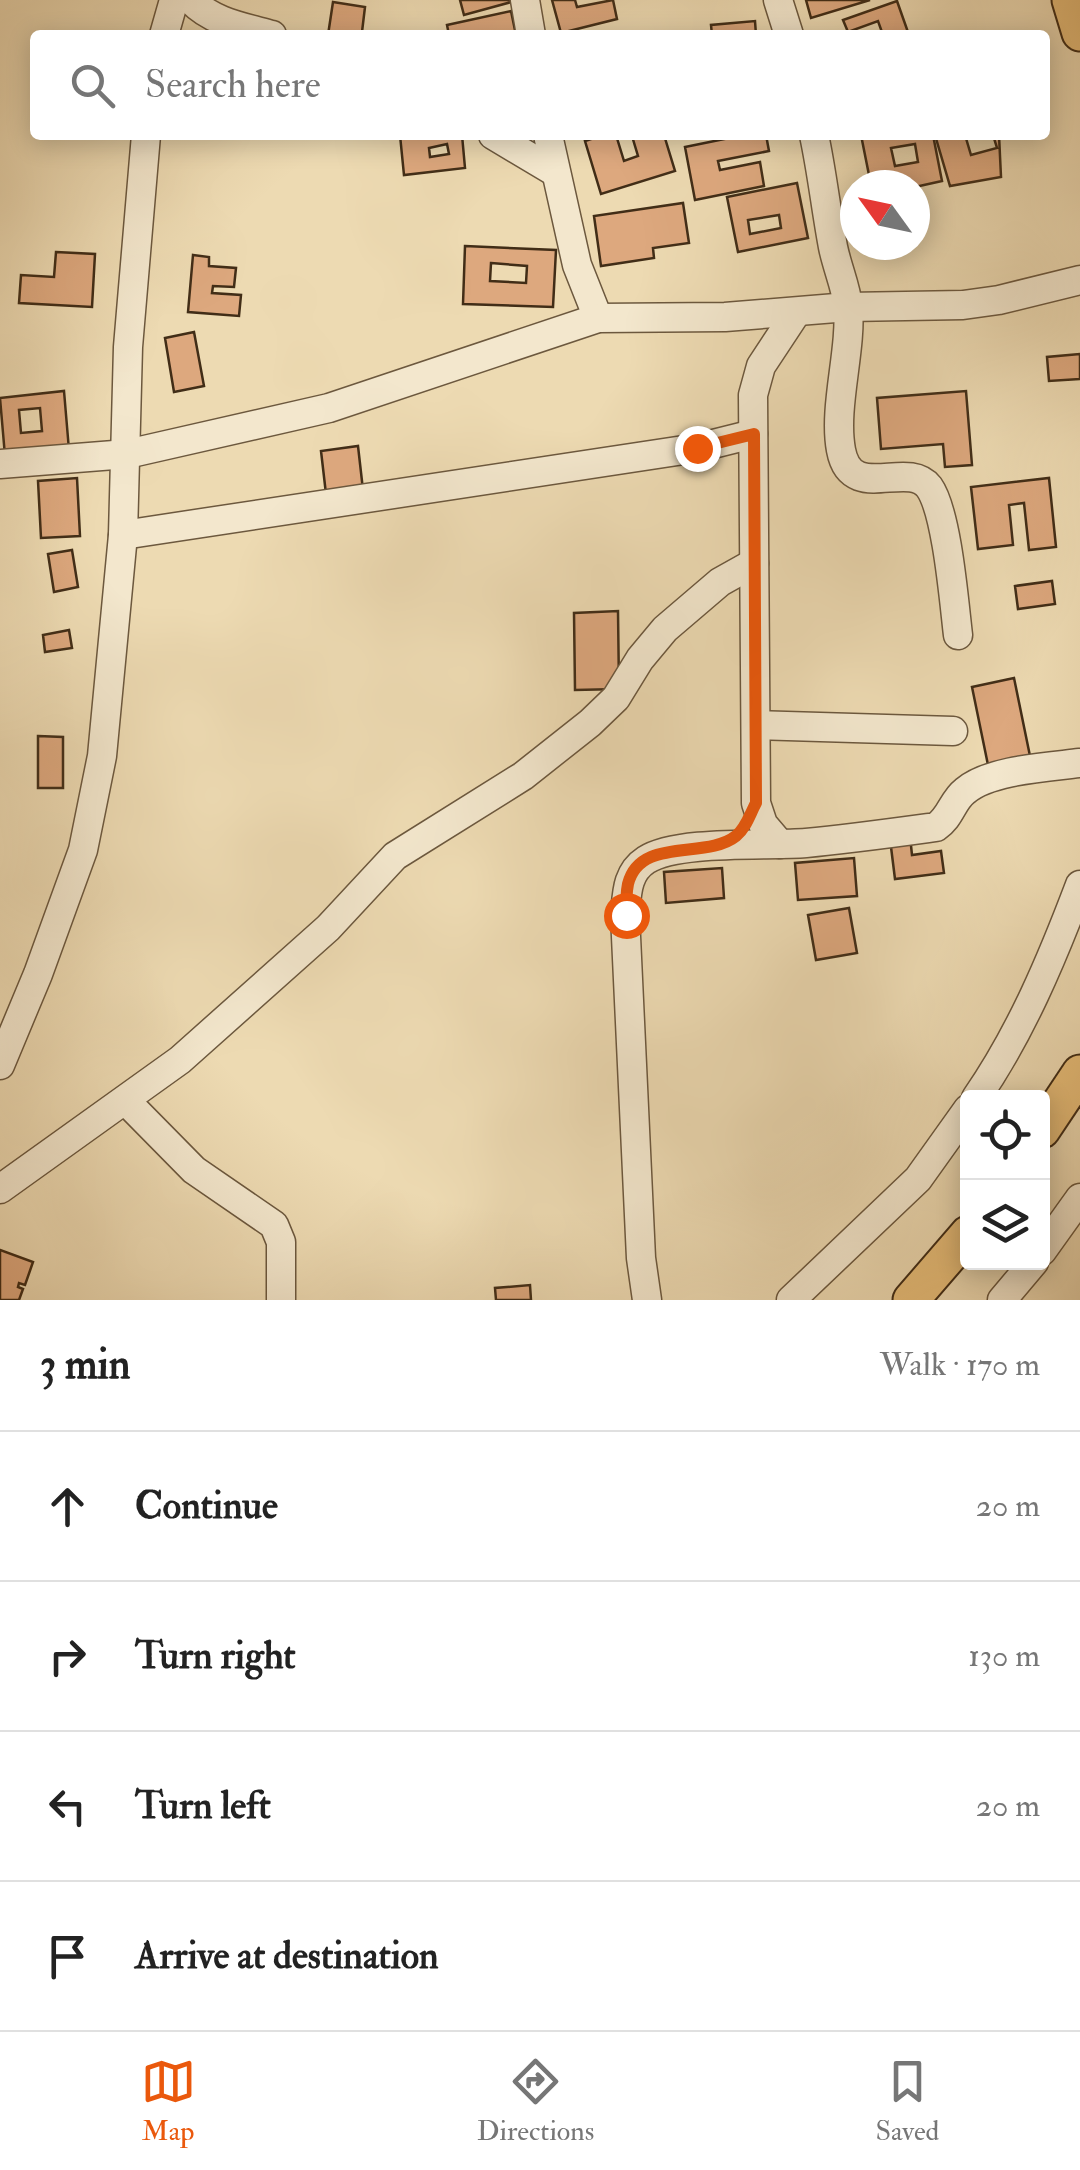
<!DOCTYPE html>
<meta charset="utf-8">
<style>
body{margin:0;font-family:"IM FELL Double Pica",serif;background:#f6f6f6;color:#222}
.controls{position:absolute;right:30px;bottom:30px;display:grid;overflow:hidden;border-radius:10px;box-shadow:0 5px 25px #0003}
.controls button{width:90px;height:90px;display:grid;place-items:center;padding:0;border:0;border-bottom:2px solid #e0e0e0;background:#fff;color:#222;font:50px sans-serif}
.compass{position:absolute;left:840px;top:170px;width:90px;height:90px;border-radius:50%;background:#fff;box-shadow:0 5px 25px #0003;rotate:303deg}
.stop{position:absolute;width:30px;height:30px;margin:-22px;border:8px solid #ea580c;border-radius:50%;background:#fff}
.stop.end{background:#ea580c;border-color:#fff;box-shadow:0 2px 10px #0008}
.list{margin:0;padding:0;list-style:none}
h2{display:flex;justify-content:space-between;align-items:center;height:130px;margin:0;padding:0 40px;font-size:42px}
h2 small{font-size:32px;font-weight:400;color:#767676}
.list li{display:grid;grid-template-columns:65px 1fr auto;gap:30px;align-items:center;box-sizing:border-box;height:150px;padding:0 40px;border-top:2px solid #e0e0e0}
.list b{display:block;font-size:38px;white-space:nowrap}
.list em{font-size:32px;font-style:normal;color:#767676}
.icon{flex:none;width:55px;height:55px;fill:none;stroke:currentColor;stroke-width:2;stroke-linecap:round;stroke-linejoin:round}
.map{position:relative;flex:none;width:1080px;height:1300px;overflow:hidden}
.search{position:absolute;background:#fff;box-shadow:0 5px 25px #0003;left:30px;right:30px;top:30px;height:110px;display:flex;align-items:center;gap:25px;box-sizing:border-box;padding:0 35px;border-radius:10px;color:#767676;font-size:38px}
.sheet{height:730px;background:#fff}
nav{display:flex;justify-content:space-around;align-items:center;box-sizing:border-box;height:140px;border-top:2px solid #e0e0e0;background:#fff;font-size:28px;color:#767676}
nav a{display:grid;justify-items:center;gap:5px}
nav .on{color:#ea580c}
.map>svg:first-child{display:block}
.building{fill:#dda87e;stroke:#412d17;stroke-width:2.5;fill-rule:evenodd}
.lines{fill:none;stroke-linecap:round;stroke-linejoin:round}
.minor-casing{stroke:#6c583e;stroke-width:31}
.major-casing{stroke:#412d17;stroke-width:39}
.minor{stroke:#f3e7cd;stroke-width:28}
.major{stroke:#e6bd79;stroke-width:35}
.route{stroke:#ea580c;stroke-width:12}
</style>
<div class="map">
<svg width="1080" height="1300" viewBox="0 0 1080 1300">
<rect width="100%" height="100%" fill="#eddab2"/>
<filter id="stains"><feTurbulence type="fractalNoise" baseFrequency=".002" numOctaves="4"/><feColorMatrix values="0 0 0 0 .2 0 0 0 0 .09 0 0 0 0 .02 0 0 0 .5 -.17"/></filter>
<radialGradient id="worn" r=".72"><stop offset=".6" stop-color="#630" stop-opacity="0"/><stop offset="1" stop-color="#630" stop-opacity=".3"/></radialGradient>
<g class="building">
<polygon points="460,0 515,0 515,1 464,15"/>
<polygon points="552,0 575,0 577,7 613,0 617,19 561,33"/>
<polygon points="806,0 870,0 811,18"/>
<polygon points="897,1 909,35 883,35 878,21 848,32 843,20"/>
<polygon points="333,2 365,7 362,32 380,35 328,35"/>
<polygon points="511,11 516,35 449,35 447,25"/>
<polygon points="755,21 756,35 712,35 711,25"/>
<path d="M 400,135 L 462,135 L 465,168 L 404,175 ZM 447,144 L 449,154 L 430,157 L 429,148 Z"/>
<polygon points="603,135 616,135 624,161 638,156 632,136 664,135 675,171 601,194 585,141"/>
<polygon points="744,135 766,135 769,151 718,161 720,170 760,162 764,186 695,200 685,147"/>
<path d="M 861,135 L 933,135 L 942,181 L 915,187 L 871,185 ZM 915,144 L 918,162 L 895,166 L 891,148 Z"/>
<polygon points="935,135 965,135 971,155 997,148 993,135 999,135 1001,177 950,186"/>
<path d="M 797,183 L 808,238 L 738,252 L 727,197 ZM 779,215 L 781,228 L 750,234 L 748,220 Z"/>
<polygon points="683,203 689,243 653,248 654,258 601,266 594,216"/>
<path d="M 465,246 L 556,250 L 553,307 L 463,304 ZM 491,263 L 527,266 L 526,283 L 490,281 Z"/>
<polygon points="56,252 95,254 92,307 19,303 21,275 54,277"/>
<polygon points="193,255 209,257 209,266 236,268 234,287 213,286 212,293 241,295 239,316 188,312"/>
<polygon points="194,332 204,386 174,392 165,338"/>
<polygon points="1080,354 1080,379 1049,381 1047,357"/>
<path d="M 64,391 L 69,450 L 5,456 L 0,398 ZM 40,408 L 42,431 L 21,433 L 19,410 Z"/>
<polygon points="966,391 972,465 945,467 943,444 881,449 877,398"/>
<polygon points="358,446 363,490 326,494 321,451"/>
<polygon points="77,478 80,536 41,538 38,481"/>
<polygon points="1049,478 1056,547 1029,550 1024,503 1009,505 1013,545 978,549 971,487"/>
<polygon points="72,550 78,587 54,592 48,554"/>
<polygon points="1052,581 1055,604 1018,609 1015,586"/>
<polygon points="618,611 619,689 575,690 574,613"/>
<polygon points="69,630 72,648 45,652 43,635"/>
<polygon points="1014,678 1030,756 988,765 972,687"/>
<polygon points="38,736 63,737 63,788 38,788"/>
<polygon points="910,836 912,855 941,851 944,873 895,879 890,839"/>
<polygon points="854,858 857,896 798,900 795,863"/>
<polygon points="722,868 724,898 666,903 664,872"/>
<polygon points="849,908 857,953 816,960 808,915"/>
<polygon points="0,1250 33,1262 25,1285 19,1283 18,1287 23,1289 19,1300 0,1300"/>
<polygon points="530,1285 531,1300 496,1300 495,1288"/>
</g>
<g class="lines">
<defs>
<g id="minor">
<path d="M 191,0 C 212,22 243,27 272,35"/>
<polyline points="525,0 531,35"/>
<polyline points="778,0 789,35"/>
<polyline points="164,35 174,0"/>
<polyline points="493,135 555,172"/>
<polyline points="548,135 577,265 598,318"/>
<path d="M 814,135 C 822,172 826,210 833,247 C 837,267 846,287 848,306 C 852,350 833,407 841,450 C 851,504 907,459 929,487 C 947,512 954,602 958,635"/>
<polyline points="0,464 127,454 329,408 598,318 725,317 848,307 963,305 999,300 1080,280"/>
<polyline points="123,535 697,448 753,434"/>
<polyline points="756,725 953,731"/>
<polyline points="780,844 763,824 756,803 753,395 761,366 796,313"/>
<polyline points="0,1065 38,974 83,850 102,756 123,535 128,347 146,135"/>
<path d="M 976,1098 C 1021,1033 1052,959 1080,885"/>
<polyline points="126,1101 194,1170 274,1225 281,1242 281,1300"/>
<polyline points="0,1189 180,1060 328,928 395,856 523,776 590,723 616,698 640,659 665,629 720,582 754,563"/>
<polyline points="1042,1251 1080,1198"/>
<path d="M 647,1300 L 641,1258 L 625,915 C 627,895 626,873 646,860 C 677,840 766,846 806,843 C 849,839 892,833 936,827 C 951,817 952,801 965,791 C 989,770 1048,767 1080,763"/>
<polyline points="791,1300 918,1179 968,1109"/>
<polyline points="1002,1300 1034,1262"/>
</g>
<g id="major">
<polyline points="1070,0 1080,33"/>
<polyline points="1042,1130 1080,1073"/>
<polyline points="911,1300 968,1234"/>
</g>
</defs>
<use href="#minor" class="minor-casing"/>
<use href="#major" class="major-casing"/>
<use href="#minor" class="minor"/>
<use href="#major" class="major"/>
</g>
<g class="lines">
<path class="route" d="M 626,915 C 626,905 626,894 628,884 C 640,836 706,860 736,836 C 746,828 750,814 756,803 L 754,434 L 697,448"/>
</g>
<rect width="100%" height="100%" filter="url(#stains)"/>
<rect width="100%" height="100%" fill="url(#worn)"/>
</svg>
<div class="controls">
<button><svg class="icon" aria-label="locate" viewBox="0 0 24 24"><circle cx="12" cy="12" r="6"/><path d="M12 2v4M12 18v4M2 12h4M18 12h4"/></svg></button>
<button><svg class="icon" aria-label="layers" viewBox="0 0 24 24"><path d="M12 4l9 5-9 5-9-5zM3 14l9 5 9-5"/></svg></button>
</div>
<svg class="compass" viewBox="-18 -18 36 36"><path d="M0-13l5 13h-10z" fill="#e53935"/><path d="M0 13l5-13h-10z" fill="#767676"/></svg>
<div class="stop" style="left:626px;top:915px"></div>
<div class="stop end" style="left:697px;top:448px"></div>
<div class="search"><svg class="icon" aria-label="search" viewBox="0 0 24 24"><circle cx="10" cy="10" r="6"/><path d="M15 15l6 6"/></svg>Search here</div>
</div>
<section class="sheet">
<h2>3 min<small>Walk · 170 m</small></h2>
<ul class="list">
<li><svg class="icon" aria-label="ahead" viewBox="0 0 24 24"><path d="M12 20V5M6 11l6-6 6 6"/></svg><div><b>Continue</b></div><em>20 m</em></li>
<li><svg class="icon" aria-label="right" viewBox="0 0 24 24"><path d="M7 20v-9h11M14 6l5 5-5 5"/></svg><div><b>Turn right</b></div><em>130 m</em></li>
<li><svg class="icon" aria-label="left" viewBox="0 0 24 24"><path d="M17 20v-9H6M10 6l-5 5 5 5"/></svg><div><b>Turn left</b></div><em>20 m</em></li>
<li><svg class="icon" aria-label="arrive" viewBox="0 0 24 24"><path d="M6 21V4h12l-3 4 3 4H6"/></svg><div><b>Arrive at destination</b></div></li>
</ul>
</section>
<nav>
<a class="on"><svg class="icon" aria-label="map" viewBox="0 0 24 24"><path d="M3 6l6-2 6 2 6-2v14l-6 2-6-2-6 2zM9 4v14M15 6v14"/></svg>Map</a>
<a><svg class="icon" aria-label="directions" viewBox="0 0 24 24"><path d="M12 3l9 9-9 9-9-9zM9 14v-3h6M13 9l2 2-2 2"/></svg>Directions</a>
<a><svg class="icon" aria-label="saved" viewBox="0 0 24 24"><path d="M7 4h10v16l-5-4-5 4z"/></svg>Saved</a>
</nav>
